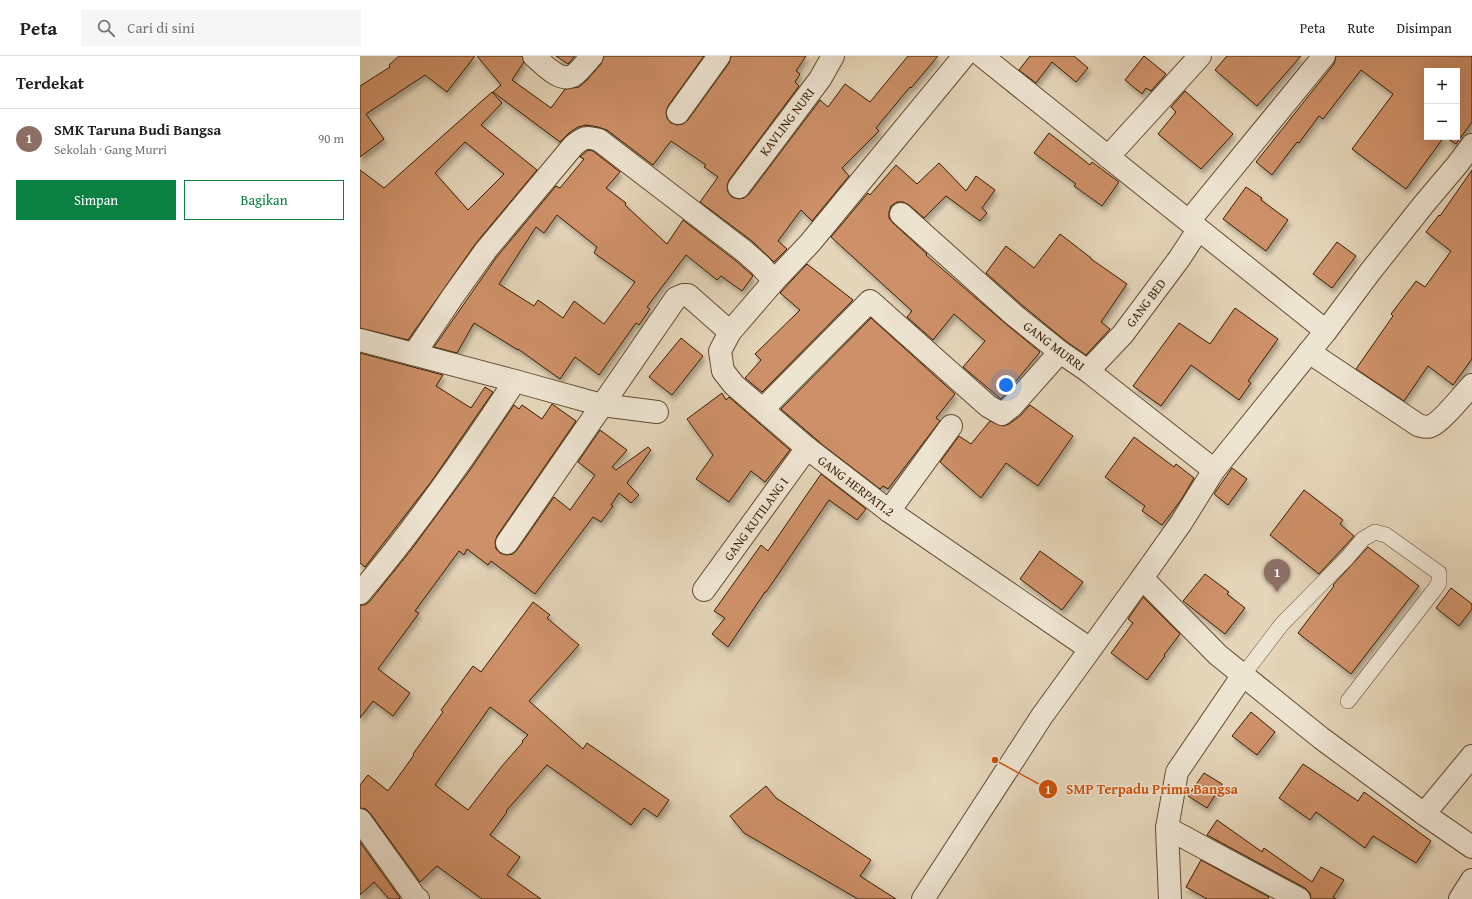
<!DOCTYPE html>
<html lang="id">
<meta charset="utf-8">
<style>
body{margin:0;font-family:"Gentium Book Plus",serif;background:#f6f6f6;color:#222}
.controls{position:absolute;right:12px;top:12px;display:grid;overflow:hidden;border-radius:0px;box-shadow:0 4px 16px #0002}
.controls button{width:36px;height:36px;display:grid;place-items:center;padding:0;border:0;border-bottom:1px solid #e0e0e0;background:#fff;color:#222;font:20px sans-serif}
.you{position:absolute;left:646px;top:329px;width:14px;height:14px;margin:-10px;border:3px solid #fff;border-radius:50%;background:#1a73e8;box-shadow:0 0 0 6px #1a73e833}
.badge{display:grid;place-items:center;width:26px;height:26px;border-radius:50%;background:#0b8043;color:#fff;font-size:13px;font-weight:700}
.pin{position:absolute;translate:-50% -33px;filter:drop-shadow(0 1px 2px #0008)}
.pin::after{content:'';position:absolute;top:21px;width:14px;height:12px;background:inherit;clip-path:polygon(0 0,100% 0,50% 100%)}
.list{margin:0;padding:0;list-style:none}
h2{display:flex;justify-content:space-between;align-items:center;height:52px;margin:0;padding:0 16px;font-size:17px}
h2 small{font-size:13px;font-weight:400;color:#767676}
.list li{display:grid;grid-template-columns:26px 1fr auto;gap:12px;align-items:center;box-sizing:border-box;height:60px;padding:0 16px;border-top:1px solid #e0e0e0}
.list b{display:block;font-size:15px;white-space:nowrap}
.list p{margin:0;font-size:13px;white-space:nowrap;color:#767676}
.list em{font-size:13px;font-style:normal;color:#767676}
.actions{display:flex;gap:8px;padding:12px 16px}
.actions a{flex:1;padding:9px 0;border:1px solid #0b8043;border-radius:0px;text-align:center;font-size:14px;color:#0b8043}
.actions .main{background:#0b8043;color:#fff}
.icon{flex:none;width:22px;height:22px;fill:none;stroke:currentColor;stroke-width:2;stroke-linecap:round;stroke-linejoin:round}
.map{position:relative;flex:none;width:1112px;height:843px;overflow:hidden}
header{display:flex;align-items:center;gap:24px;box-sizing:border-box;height:56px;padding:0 20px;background:#fff;border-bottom:1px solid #e0e0e0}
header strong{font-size:19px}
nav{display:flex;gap:22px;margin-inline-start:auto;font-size:14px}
.search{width:280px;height:36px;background:#f6f6f6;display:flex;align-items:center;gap:10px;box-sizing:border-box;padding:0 14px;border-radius:0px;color:#767676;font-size:15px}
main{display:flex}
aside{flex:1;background:#fff}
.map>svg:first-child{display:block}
.building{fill:#ce9067;stroke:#371d00;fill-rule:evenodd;filter:url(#shadow)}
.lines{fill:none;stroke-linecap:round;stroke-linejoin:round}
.lane-casing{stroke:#624b2e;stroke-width:16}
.street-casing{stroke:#624b2e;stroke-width:24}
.lane{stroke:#eee4d2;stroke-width:15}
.street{stroke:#eee4d2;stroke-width:22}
.labels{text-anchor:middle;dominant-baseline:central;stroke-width:3;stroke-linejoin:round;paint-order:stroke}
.street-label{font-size:13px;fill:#371d00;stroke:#eee4d2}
.leader{fill:none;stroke:#cd500a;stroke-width:1.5}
.callout-dot{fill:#cd500a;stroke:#eee4d2;stroke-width:1.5}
.mark-label{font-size:12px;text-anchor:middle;font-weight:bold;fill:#fff}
.callout-label{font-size:14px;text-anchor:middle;font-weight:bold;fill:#cd500a;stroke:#eee4d2;stroke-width:3;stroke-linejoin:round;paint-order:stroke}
</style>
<header>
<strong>Peta</strong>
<div class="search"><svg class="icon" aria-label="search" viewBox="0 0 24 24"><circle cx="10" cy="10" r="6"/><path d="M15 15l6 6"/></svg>Cari di sini</div>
<nav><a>Peta</a><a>Rute</a><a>Disimpan</a></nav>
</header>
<main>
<aside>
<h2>Terdekat<small></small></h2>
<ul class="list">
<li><span class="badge" style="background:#8d6e63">1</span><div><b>SMK Taruna Budi Bangsa</b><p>Sekolah · Gang Murri</p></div><em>90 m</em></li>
</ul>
<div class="actions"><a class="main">Simpan</a><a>Bagikan</a></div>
</aside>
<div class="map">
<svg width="1112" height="843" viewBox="0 0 1112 843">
<defs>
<filter id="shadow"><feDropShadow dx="2.5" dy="4.5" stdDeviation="2" flood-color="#0004"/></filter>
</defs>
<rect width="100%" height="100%" fill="#e5d5b9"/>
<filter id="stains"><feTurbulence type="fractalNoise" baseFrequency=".005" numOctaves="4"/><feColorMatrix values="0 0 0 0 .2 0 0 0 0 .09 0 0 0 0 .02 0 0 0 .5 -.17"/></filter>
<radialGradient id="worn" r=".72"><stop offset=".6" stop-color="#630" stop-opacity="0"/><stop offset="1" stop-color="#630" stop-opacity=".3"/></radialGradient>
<g class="building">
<polygon points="39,0 115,0 87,36 65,19 6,58 24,83 0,101 0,30 30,11 29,9"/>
<polygon points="117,0 162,0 164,6 152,24 191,52 205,33 219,31 227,24 241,8 244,0 344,0 308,50 306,56 307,62 311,67 317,69 323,68 328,64 369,7 371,0 446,0 436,15 440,18 435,26 439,30 369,124 367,130 368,136 372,141 378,143 384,142 389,138 460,44 468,51 485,28 510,46 548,0 578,0 551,32 550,31 516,72 519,75 482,112 489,120 452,165 441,154 418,185 427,193 414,206 392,185 340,146 358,121 344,111 346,109 311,85 293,109 247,74 238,71 226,69 218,71 209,77 200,86 133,36 141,29"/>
<polygon points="196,0 215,0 208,8"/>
<polygon points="670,0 714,0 728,12 716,26 692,6 676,27 659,14"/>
<polygon points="784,0 806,18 791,35 786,32 782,38 765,24"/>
<polygon points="867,0 941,0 897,50 855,14"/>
<polygon points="976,0 1112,0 1112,66 1096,88 1085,81 1097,81 1097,15 1067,15 1067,81 1084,81 1046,133 992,93 1033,38 1001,14 963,63 959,60 939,87 937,86 912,119 896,106 974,8"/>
<polygon points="825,35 873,78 841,113 798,78 816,56 811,51"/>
<path d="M 132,36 L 142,47 L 121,69 L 177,114 L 116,187 L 48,284 L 0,272 L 0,114 L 24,132 ZM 105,86 L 144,118 L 108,154 L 75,117 Z"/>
<polygon points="689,77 730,109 732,106 759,126 742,150 714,130 716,128 674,97"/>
<path d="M 228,94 L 233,95 L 260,116 L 246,132 L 266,147 L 265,149 L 307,188 L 323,164 L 376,205 L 392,219 L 393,220 L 382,235 L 361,220 L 357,224 L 326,199 L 287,251 L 290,253 L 279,269 L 276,267 L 239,319 L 215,301 L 200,323 L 158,293 L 158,294 L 114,267 L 97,297 L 74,291 L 136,202 L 196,130 L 200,132 L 224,103 L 220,101 ZM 197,159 L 237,191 L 234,197 L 275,226 L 244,268 L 214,245 L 203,262 L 178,244 L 174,250 L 139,228 L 176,171 L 184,177 Z"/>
<polygon points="579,107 606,135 616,120 635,134 622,152 627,157 620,165 586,140 564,162 549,149 543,146 537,146 531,150 529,156 529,162 533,167 567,198 566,199 646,268 680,296 641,343 603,311 625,285 594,258 573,284 547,261 552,255 471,181 508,137 510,139 536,109 557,128"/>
<polygon points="1112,114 1112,303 1093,329 1068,310 1044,345 996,313 1033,260 1031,258 1056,225 1065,231 1091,195 1066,176 1079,159 1080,160"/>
<polygon points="886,131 902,142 901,144 928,164 906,195 863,163"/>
<polygon points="700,178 731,202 731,203 767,228 741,266 750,273 726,299 707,286 662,249 626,217 646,190 674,212"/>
<polygon points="977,186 996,200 972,232 953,218"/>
<polygon points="447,208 493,244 402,336 385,322 401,304 395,298 440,254 420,237"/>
<polygon points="875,252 918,283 888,325 891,327 879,344 831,309 801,350 773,330 819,267 850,288"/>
<polygon points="511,262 595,338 576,362 580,365 528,433 523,430 520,433 464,390 421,353"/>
<polygon points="321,282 343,300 312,339 289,321"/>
<polygon points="0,297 83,319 76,330 111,352 125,331 133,336 71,426 5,511 0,507"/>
<polygon points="362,337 366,344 369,341 430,394 405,426 391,415 369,446 336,423 353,399 327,363"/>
<polygon points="192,348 216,365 137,480 135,486 136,493 140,497 146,499 153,498 157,494 194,441 210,454 235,419 218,406 240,374 267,394 252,411 256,414 288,391 291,394 267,427 279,439 271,447 259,437 251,449 253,450 241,466 233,461 175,538 131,505 128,509 107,493 104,499 99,495 55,555 59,557 18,613 50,637 33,660 13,645 0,662 0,549 5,549 10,545 51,494 110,414 154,349 159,353 162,349 182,363"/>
<polygon points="670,349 713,380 678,430 646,407 621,442 580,406 599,380 611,388 630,365 643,370 649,368 660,360"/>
<polygon points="774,381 814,411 816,408 834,422 821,444 802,469 782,455 785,450 745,421"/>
<polygon points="872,412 887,423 868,449 854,438"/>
<polygon points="461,418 506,453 497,464 469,444 406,536 405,536 368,591 352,578 365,562 354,555 401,489 408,495"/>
<polygon points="944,434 983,464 980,468 994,480 959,518 910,479"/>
<polygon points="1008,491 1059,530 991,618 938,577 974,530 973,529"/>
<polygon points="680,495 723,526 702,554 660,523"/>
<polygon points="845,518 869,536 867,538 885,552 865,578 823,545"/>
<polygon points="1091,532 1112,548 1112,553 1099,570 1076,552"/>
<polygon points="783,541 820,578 804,599 805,600 787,624 751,597 773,567 768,563"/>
<path d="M 173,546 L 190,559 L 187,562 L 219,589 L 169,645 L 223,693 L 227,687 L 309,744 L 297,761 L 284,752 L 271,769 L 187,709 L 146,755 L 147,756 L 130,779 L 160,801 L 147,819 L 181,843 L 122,843 L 77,810 L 60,826 L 10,757 L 6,753 L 0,752 L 0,729 L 8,719 L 28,735 L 54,699 L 53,698 L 83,656 L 81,654 L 113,610 L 121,616 ZM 130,651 L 168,679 L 162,685 L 163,686 L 142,710 L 108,754 L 75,729 Z"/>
<polygon points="891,656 915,676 897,699 872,680"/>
<polygon points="943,708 998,745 1004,736 1071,785 1056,807 1013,780 1005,792 956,756 950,764 919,742"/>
<polygon points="844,717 862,728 847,752 828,740"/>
<polygon points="406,730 416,742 511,804 500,820 536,843 498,843 384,777 370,760"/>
<polygon points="857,764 902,796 904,792 952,826 961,811 984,824 973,841 976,843 951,843 950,837 945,832 847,779"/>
<polygon points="0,786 40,842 39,843 29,843 14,826 0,839"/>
<polygon points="841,804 909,841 908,843 847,843 826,831"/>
</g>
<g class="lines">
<defs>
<polyline id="lane" points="883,619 922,568 987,502 1003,483 1015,476 1026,479 1079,517 1079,527 1075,533 988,645"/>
<g id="street">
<path d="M 174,0 C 183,8 201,28 214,19 C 221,14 226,6 232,0"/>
<polyline points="604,0 450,187 414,225 370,276 360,295 363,315 374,329 447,392 529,455 730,593"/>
<polyline points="622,0 966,275"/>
<polyline points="318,57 359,0"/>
<polyline points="748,101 840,0"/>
<polyline points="379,131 460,23 473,0"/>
<polyline points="541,158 654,259 700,296 728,315 854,414"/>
<polyline points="829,165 964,0"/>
<polyline points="0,284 155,325 242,349 297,356"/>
<path d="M 949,296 L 1058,369 C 1062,370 1066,372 1071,370 C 1080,367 1104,338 1112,329"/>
<path d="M 54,298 L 93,240 L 126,194 L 213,90 C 224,81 226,80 239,84 L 384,195 L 401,210 L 414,225"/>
<polyline points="728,315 763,278 819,203 838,174"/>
<polyline points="403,353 510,245 628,350 642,358 652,350 700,296"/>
<polyline points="529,455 591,370"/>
<polyline points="147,487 316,242 323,239 328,239 370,276"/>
<polyline points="782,522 858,599 961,682 1064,758 1112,791"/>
<polyline points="344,534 447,392"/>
<path d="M 0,537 C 57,470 107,398 155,325"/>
<polyline points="1064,758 1112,700"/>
<polyline points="0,764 55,841 58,843"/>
<polyline points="807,772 939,843"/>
<polyline points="563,843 682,660 782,522 821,467 854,414 966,275 1010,216 1064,148 1097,109 1112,89"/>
<polyline points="810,843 807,772 817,716 883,619"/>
<polyline points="1100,843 1112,824"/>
</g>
</defs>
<use href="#lane" class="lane-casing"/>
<use href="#street" class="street-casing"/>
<use href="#lane" class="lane"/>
<use href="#street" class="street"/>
</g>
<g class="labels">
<g class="street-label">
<text transform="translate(427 66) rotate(-53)">KAVLING NURI</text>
<text transform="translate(786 247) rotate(-53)">GANG BED</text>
<text transform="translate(694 290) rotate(37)">GANG MURRI</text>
<text transform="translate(496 430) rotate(37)">GANG HERPATI.2</text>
<text transform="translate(396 463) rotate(-54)">GANG KUTILANG I</text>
</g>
</g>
<path class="leader" d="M635 704L688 733"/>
<g class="callout-dot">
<circle cx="635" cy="704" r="4"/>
<circle cx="688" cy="733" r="10"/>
</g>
<g class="mark-label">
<text x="688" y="738">1</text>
</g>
<g class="callout-label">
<text x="792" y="738">SMP Terpadu Prima Bangsa</text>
</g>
<rect width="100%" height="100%" filter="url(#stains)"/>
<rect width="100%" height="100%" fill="url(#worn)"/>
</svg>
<div class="controls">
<button>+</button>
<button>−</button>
</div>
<div class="you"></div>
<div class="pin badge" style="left:917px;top:536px;background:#8d6e63">1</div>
</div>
</main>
